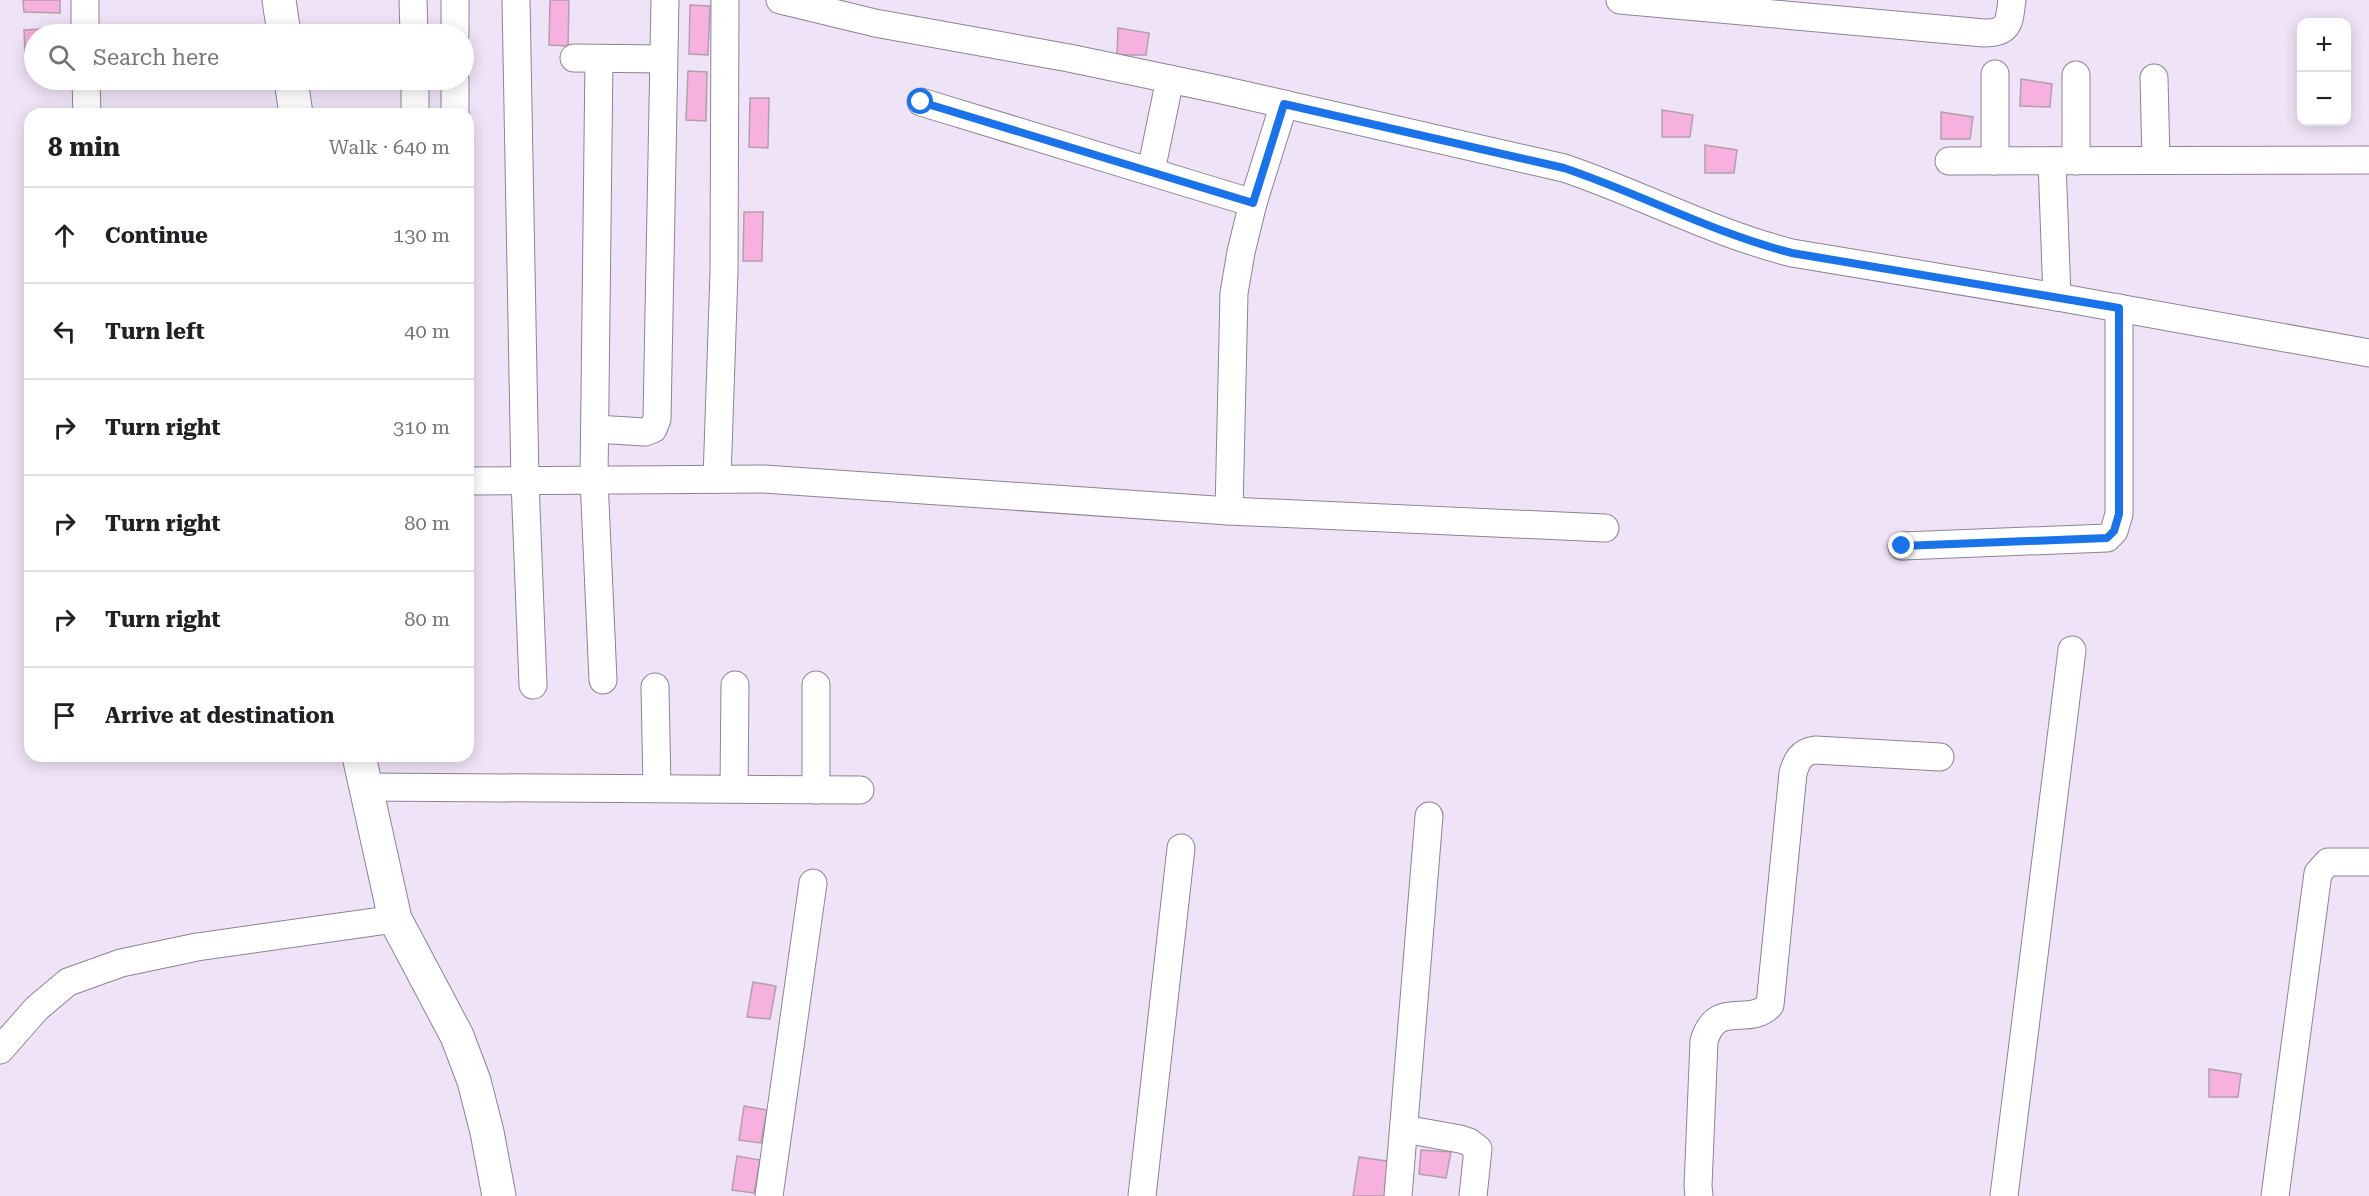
<!DOCTYPE html>
<meta charset="utf-8">
<style>
body{margin:0;font-family:"Roboto Serif",serif;background:#f2f2f2;color:#202124}
.controls{position:absolute;right:18px;top:18px;display:grid;overflow:hidden;border-radius:12px;box-shadow:0 3px 15px #0003}
.controls button{width:54px;height:54px;display:grid;place-items:center;padding:0;border:0;border-bottom:2px solid #e0e0e0;background:#fff;color:#202124;font:30px sans-serif}
.stop{position:absolute;width:18px;height:18px;margin:-14px;border:4px solid #1a73e8;border-radius:50%;background:#fff}
.stop.end{background:#1a73e8;border-color:#fff;box-shadow:0 2px 6px #0008}
.list{margin:0;padding:0;list-style:none}
h2{display:flex;justify-content:space-between;align-items:center;height:78px;margin:0;padding:0 24px;font-size:26px}
h2 small{font-size:20px;font-weight:400;color:#757577}
.list li{display:grid;grid-template-columns:39px 1fr auto;gap:18px;align-items:center;box-sizing:border-box;height:96px;padding:0 24px;border-top:2px solid #e0e0e0}
.list b{display:block;font-size:22px;white-space:nowrap}
.list em{font-size:20px;font-style:normal;color:#757577}
.icon{flex:none;width:33px;height:33px;fill:none;stroke:currentColor;stroke-width:2;stroke-linecap:round;stroke-linejoin:round}
.map{position:relative;flex:none;width:2369px;height:1196px;overflow:hidden}
.search{position:absolute;background:#fff;box-shadow:0 3px 15px #0003;left:24px;top:24px;width:450px;height:66px;display:flex;align-items:center;gap:15px;box-sizing:border-box;padding:0 21px;border-radius:33px;color:#757577;font-size:22px}
.panel{position:absolute;background:#fff;box-shadow:0 3px 15px #0003;left:24px;top:108px;width:450px;height:654px;border-radius:18px}
.map>svg:first-child{display:block}
.building{fill:#f6b1de;stroke:#b39fab;stroke-width:1.5}
.lines{fill:none;stroke-linecap:round;stroke-linejoin:round}
.minor-casing{stroke:#8d8395;stroke-width:29}
.major-casing{stroke:#8d8395;stroke-width:35}
.minor{stroke:#fff;stroke-width:27}
.major{stroke:#fff;stroke-width:33}
.route{stroke:#1a73e8;stroke-width:8}
</style>
<div class="map">
<svg width="2369" height="1196" viewBox="0 0 2369 1196">
<rect width="100%" height="100%" fill="#efe4f7"/>
<g class="building">
<polygon points="23,0 60,0 60,13 24,12"/>
<polygon points="550,0 569,0 568,46 549,45"/>
<polygon points="690,5 710,6 708,55 689,54"/>
<polygon points="61,28 61,34 34,34 34,52 25,52 24,30"/>
<polygon points="1118,28 1149,33 1146,55 1117,55"/>
<polygon points="688,71 707,72 706,121 686,120"/>
<polygon points="2021,79 2052,84 2050,107 2020,106"/>
<polygon points="750,98 769,98 768,148 749,147"/>
<polygon points="1662,110 1693,115 1690,137 1662,137"/>
<polygon points="1941,112 1973,117 1970,139 1941,139"/>
<polygon points="1705,145 1737,150 1734,173 1705,173"/>
<polygon points="744,212 763,212 762,261 743,261"/>
<polygon points="753,982 776,986 770,1019 747,1017"/>
<polygon points="2209,1069 2241,1074 2238,1097 2209,1097"/>
<polygon points="744,1106 767,1110 761,1143 739,1140"/>
<polygon points="1421,1150 1451,1152 1446,1178 1419,1174"/>
<polygon points="737,1156 760,1160 754,1193 732,1190"/>
<polygon points="1359,1157 1393,1162 1390,1196 1353,1196"/>
</g>
<g class="lines">
<defs>
<g id="minor">
<polyline points="85,0 85,34"/>
<polyline points="413,0 414,34"/>
<polyline points="455,0 455,34"/>
<polyline points="516,0 525,481 533,685"/>
<path d="M 780,0 L 875,23 L 1069,58 L 1222,90 L 1564,168 C 1641,194 1713,233 1792,253 L 2057,297 L 2369,353"/>
<path d="M 1620,0 L 1984,33 C 2010,33 2009,22 2012,0"/>
<polyline points="574,58 663,59"/>
<polyline points="599,59 594,479 603,680"/>
<polyline points="1995,74 1995,161"/>
<polyline points="2154,78 2156,160"/>
<polyline points="86,80 87,114"/>
<polyline points="415,80 415,114"/>
<polyline points="455,80 455,114"/>
<polyline points="921,102 1253,203"/>
<polyline points="1949,161 2369,160"/>
<polyline points="2052,161 2057,297"/>
<polyline points="2076,161 2076,75"/>
<polyline points="1151,171 1170,79"/>
<polyline points="595,429 645,432 653,429 657,419 665,0"/>
<polyline points="717,479 724,272 725,0"/>
<polyline points="468,481 764,479 1229,511 1605,528"/>
<polyline points="1229,511 1234,293 1241,252 1253,203 1284,104"/>
<polyline points="1902,546 2107,538 2114,531 2119,514 2119,308"/>
<polyline points="816,685 816,790"/>
<polyline points="655,687 657,788"/>
<polyline points="365,787 860,790"/>
<polyline points="734,789 735,685"/>
<polyline points="0,1050 37,1008 68,982 121,963 197,947 395,919"/>
<polyline points="1404,1129 1460,1139 1469,1142 1478,1149 1473,1196"/>
<polyline points="769,1196 813,883"/>
<polyline points="1142,1196 1181,848"/>
<polyline points="1398,1196 1429,816"/>
<path d="M 1699,1196 L 1698,1186 L 1704,1041 C 1717,998 1748,1028 1770,1005 L 1793,773 C 1797,760 1801,752 1815,750 L 1940,757"/>
<polyline points="2004,1196 2072,650"/>
<polyline points="2275,1196 2318,873 2328,862 2369,862"/>
</g>
<g id="major">
<polyline points="279,0 284,34"/>
<polyline points="291,80 296,114"/>
<polyline points="359,756 395,919 457,1036 474,1081 487,1132 499,1196"/>
</g>
</defs>
<use href="#minor" class="minor-casing"/>
<use href="#major" class="major-casing"/>
<use href="#minor" class="minor"/>
<use href="#major" class="major"/>
</g>
<g class="lines">
<path class="route" d="M 921,102 L 1253,203 L 1284,104 L 1564,168 C 1641,194 1713,233 1792,253 L 2119,308 L 2119,514 L 2114,531 L 2107,538 L 1902,546"/>
</g>
</svg>
<div class="controls">
<button>+</button>
<button>−</button>
</div>
<div class="stop" style="left:921px;top:102px"></div>
<div class="stop end" style="left:1902px;top:546px"></div>
<div class="search"><svg class="icon" aria-label="search" viewBox="0 0 24 24"><circle cx="10" cy="10" r="6"/><path d="M15 15l6 6"/></svg>Search here</div>
<section class="panel">
<h2>8 min<small>Walk · 640 m</small></h2>
<ul class="list">
<li><svg class="icon" aria-label="ahead" viewBox="0 0 24 24"><path d="M12 20V5M6 11l6-6 6 6"/></svg><div><b>Continue</b></div><em>130 m</em></li>
<li><svg class="icon" aria-label="left" viewBox="0 0 24 24"><path d="M17 20v-9H6M10 6l-5 5 5 5"/></svg><div><b>Turn left</b></div><em>40 m</em></li>
<li><svg class="icon" aria-label="right" viewBox="0 0 24 24"><path d="M7 20v-9h11M14 6l5 5-5 5"/></svg><div><b>Turn right</b></div><em>310 m</em></li>
<li><svg class="icon" aria-label="right" viewBox="0 0 24 24"><path d="M7 20v-9h11M14 6l5 5-5 5"/></svg><div><b>Turn right</b></div><em>80 m</em></li>
<li><svg class="icon" aria-label="right" viewBox="0 0 24 24"><path d="M7 20v-9h11M14 6l5 5-5 5"/></svg><div><b>Turn right</b></div><em>80 m</em></li>
<li><svg class="icon" aria-label="arrive" viewBox="0 0 24 24"><path d="M6 21V4h12l-3 4 3 4H6"/></svg><div><b>Arrive at destination</b></div></li>
</ul>
</section>
</div>
